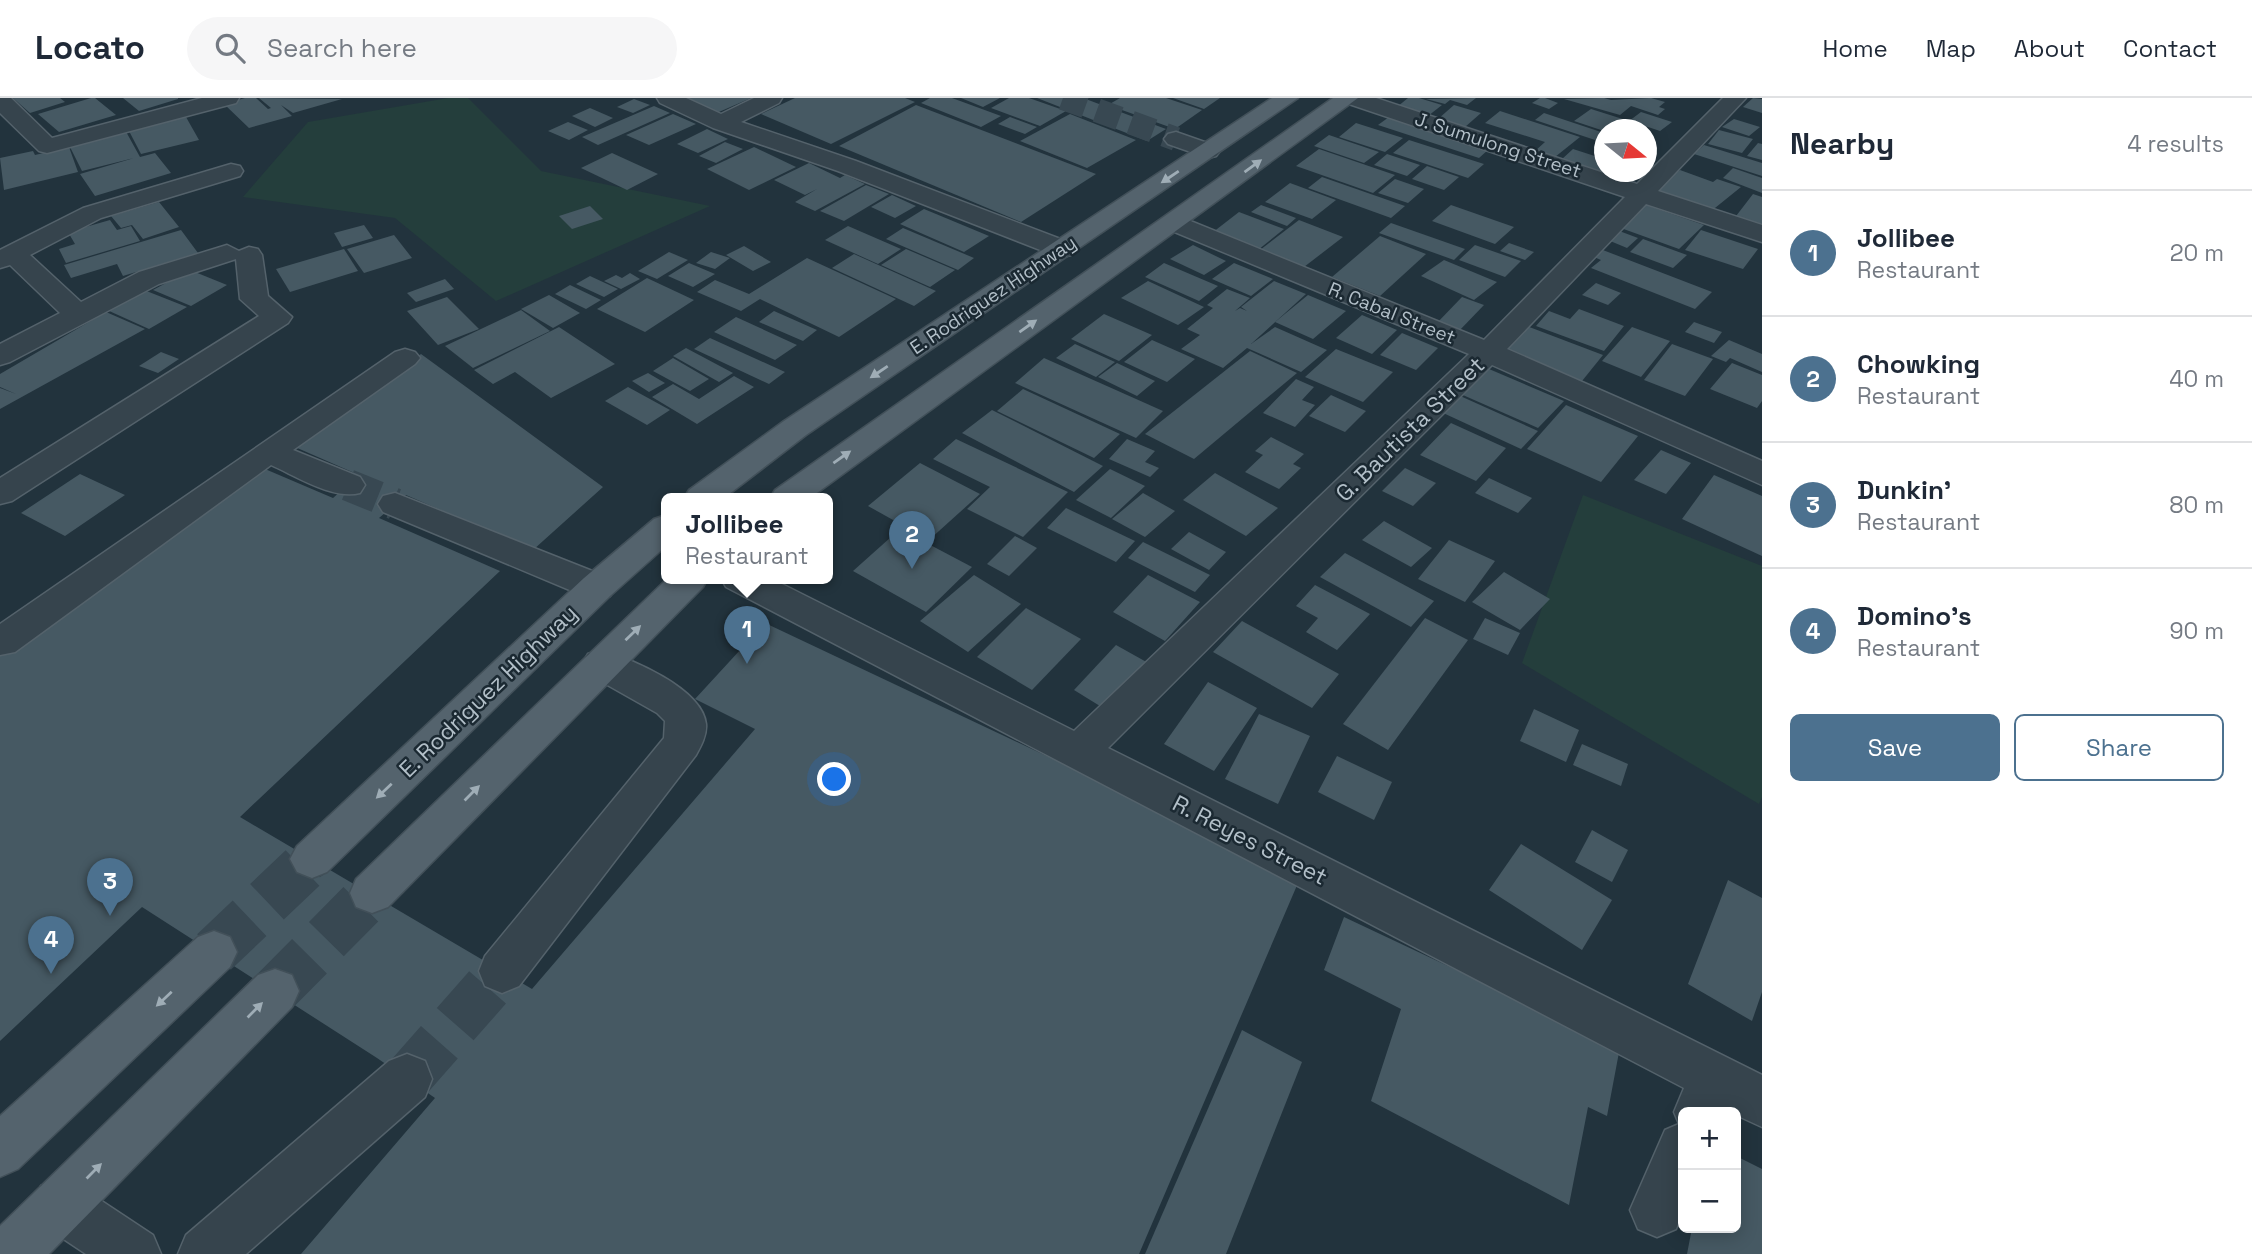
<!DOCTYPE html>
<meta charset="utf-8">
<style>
body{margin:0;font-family:"Space Grotesk",sans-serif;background:#f6f6f7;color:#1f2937}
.controls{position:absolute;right:21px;bottom:21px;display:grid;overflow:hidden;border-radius:10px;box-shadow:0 4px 18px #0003}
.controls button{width:63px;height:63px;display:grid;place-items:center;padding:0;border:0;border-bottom:2px solid #e0e1e3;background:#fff;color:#1f2937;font:35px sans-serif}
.compass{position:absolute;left:1594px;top:21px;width:63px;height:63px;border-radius:50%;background:#fff;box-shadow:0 4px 18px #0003;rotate:108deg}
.you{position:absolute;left:835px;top:682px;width:24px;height:24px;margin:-18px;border:5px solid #fff;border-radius:50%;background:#1a73e8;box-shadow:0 0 0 10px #1a73e833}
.badge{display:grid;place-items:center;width:46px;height:46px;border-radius:50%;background:#4c718f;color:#fff;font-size:23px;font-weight:700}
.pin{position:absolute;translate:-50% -58px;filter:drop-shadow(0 2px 4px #0008)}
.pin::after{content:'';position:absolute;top:37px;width:24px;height:21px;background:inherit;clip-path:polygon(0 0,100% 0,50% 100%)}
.popup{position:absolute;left:661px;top:395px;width:172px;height:91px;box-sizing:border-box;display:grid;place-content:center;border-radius:10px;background:#fff;filter:drop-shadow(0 2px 5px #0005);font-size:23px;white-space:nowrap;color:#747a83}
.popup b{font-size:26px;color:#1f2937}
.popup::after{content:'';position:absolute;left:50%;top:100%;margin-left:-14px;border:14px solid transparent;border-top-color:#fff}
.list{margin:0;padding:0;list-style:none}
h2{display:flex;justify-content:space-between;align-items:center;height:91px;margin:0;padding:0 28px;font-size:30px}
h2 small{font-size:23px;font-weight:400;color:#747a83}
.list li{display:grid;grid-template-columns:46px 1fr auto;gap:21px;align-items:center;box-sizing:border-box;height:126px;padding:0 28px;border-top:2px solid #e0e1e3}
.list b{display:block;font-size:26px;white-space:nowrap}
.list p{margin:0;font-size:23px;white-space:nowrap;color:#747a83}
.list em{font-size:23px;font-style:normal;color:#747a83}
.actions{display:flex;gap:14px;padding:21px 28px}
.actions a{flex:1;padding:16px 0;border:2px solid #4c718f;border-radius:10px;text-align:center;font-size:24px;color:#4c718f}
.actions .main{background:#4c718f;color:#fff}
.icon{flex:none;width:38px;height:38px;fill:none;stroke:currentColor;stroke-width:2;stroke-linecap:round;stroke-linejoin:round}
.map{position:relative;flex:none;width:1762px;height:1156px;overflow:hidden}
header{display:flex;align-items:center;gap:42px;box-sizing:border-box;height:98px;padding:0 35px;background:#fff;border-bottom:2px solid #e0e1e3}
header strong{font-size:33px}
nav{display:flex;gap:38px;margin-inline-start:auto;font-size:24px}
.search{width:490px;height:63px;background:#f6f6f7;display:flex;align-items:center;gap:18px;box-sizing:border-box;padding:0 24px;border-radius:38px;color:#747a83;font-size:26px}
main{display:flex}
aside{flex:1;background:#fff}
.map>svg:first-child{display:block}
.green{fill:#243e3c}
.building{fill:#465963}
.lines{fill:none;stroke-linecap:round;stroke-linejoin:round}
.minor-tunnel-far2{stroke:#384852;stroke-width:24;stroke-dasharray:24 12;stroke-linecap:butt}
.minor-tunnel-far1{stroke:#384852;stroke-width:32;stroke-dasharray:32 16;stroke-linecap:butt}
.minor-tunnel{stroke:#384852;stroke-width:49;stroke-dasharray:49 24;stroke-linecap:butt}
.major-tunnel-far1{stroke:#384852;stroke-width:39;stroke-dasharray:39 19;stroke-linecap:butt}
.major-tunnel{stroke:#384852;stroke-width:49;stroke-dasharray:49 24;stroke-linecap:butt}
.minor-casing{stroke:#54626b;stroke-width:3}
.major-casing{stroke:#425059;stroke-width:3}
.minor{fill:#36444d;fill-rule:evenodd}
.major{fill:#54636d;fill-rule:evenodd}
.oneway{fill:#9fadb6}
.labels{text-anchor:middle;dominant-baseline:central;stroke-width:5;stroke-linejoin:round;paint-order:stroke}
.far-street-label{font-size:19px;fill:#b2bfc8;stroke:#1b2932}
.street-label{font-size:23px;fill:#b2bfc8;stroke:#1b2932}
</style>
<header>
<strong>Locato</strong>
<div class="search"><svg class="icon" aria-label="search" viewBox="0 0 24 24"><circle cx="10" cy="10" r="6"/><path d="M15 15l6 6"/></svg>Search here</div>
<nav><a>Home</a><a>Map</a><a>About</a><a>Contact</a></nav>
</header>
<main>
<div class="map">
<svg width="1762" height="1156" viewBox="0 0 1762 1156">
<rect width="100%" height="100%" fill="#22333d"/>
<g class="green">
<polygon points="448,0 468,0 541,73 710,108 496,203 395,120 243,99 308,24"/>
<polygon points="1583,397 1762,468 1762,699 1759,706 1522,565"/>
</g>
<g class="building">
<polygon points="13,0 60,0 65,4 30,15"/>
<polygon points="91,0 95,0 116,17 59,34 38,16"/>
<polygon points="123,0 178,0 178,1 139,13"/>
<polygon points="245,0 256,0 268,11 271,10 259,0 342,1 293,15 281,7 292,18 249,30 224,6"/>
<polygon points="674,0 751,0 712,17"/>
<polygon points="795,0 905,0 915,4 831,46 761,16"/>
<polygon points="930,0 952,0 1001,18 981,29 921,5"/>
<polygon points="961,0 1000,0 983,9"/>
<polygon points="1009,0 1029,0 1066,13 1040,28 991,10"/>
<polygon points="1037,0 1083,0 1166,31 1147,43"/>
<polygon points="1120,0 1166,0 1202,12 1175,31 1108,7"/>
<polygon points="1173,0 1220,0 1204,11"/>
<polygon points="1408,0 1419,0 1442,7 1428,18 1397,9"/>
<polygon points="1476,0 1467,7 1450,2 1445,6 1426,1"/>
<polygon points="1540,0 1545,0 1558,5 1549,11 1532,5"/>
<polygon points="1604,0 1611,2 1651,0 1665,4 1659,9 1665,11 1658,17 1631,8 1620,17 1564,1"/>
<polygon points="1753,0 1762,1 1762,15 1743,9"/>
<polygon points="634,1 650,7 633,15 617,9"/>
<polygon points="916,7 1096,76 1021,124 839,48"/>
<polygon points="1454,7 1481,15 1465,29 1438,21"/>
<polygon points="654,8 670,15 598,47 582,39"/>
<polygon points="590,10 613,20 595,29 572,18"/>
<polygon points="1591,11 1629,23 1641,14 1672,24 1660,33 1642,27 1637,32 1604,33 1574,23"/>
<polygon points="1500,13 1580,39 1555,59 1535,53 1545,44 1485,25"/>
<polygon points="1544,15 1604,35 1604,45 1535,22"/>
<polygon points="673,16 696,26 649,47 626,37"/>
<polygon points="1070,16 1136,42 1087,70 1020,43"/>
<polygon points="186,19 199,42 141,56 129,33"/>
<polygon points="1010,19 1037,29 1025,36 998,26"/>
<polygon points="1389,19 1489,51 1479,60 1378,27"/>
<polygon points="1734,21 1760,29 1749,38 1722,29"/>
<polygon points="568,24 588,32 569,42 548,33"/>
<polygon points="1356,25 1403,40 1385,54 1339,39"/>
<polygon points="124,30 140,59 155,55 171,75 95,98 80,76 134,60 82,73 70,49 85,45 83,40"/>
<polygon points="707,31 728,41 698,55 677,46"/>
<polygon points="1719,32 1753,41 1742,55 1708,46"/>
<polygon points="1329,37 1379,54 1364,65 1314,48"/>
<polygon points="1409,42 1484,66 1468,80 1393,55"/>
<polygon points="725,44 743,51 716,65 699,58"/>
<polygon points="1758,45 1762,46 1762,62 1747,58"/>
<polygon points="1704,47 1762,65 1762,78 1694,56"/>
<polygon points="69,49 78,74 4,92 0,60 33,53 35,57"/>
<polygon points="754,49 796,69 749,92 707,71"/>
<polygon points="1319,51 1395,77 1373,95 1296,68"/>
<polygon points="1573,51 1604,61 1604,74 1613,74 1609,77 1561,62"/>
<polygon points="612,55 658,76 627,92 581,70"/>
<polygon points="1387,56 1420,67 1407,78 1374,67"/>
<polygon points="809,65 840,80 845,77 865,86 815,113 795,104 817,91 805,97 774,82"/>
<polygon points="1427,68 1459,79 1444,92 1412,81"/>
<polygon points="1733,70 1762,80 1762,95 1723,80"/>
<polygon points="1680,72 1713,84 1717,81 1741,89 1710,114 1651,93"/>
<polygon points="1322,79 1405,108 1391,120 1308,90"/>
<polygon points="1395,81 1424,91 1408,105 1378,95"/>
<polygon points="1290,85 1336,102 1312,121 1265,104"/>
<polygon points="866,87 889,96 844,123 820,113"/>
<polygon points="1753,96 1762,99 1762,126 1748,122 1745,126 1733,122"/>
<polygon points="892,97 916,108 895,120 871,109"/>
<polygon points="159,104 179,129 143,141 132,127 121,130 111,118"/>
<polygon points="1643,106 1704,127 1679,151 1618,129"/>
<polygon points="1261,107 1296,120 1287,128 1251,114"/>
<polygon points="1451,107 1514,129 1495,146 1432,123"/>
<polygon points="590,108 603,121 572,131 559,118"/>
<polygon points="924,111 989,138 964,154 900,126"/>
<polygon points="1239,114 1284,131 1253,156 1208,138"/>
<polygon points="110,122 117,132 131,128 140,143 66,165 59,151 75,146 68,134"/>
<polygon points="1299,122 1343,139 1304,169 1260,152"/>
<polygon points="1391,125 1465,151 1454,162 1379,135"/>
<polygon points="364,127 373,140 342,149 334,135"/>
<polygon points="848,128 901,151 878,166 825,142"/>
<polygon points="903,130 974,160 958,172 886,141"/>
<polygon points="1614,131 1638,140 1627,150 1603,140"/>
<polygon points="181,132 198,155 123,178 117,166 71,180 64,167"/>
<polygon points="1701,132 1758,151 1743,171 1685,152"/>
<polygon points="394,137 412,160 364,175 347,151"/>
<polygon points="1380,138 1426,156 1380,198 1332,179"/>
<polygon points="1643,141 1687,157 1673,170 1630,154"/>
<polygon points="1509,145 1534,154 1525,162 1500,153"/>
<polygon points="1193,147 1226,163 1204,177 1170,161"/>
<polygon points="1475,147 1521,163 1505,179 1459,162"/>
<polygon points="744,148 771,164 753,173 726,157"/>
<polygon points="1595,149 1712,194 1695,211 1591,170 1601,162 1587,156"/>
<polygon points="344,151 358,173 290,194 276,171"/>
<polygon points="906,151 955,172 930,189 881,167"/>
<polygon points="669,154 688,162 657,181 638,173"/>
<polygon points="711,154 730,160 715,171 696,165"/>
<polygon points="854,156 936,193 914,208 832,170"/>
<polygon points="807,160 896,201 839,239 760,201 741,213 697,194 715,182 749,196"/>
<polygon points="1444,162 1497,184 1474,202 1421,178"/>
<polygon points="689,165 715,176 693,189 668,178"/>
<polygon points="1164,165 1218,188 1199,203 1145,179"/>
<polygon points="1234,165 1273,181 1251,198 1212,181"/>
<polygon points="190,172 227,187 191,208 153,192"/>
<polygon points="630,175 640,181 621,191 604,183 616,177 622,180"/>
<polygon points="590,178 618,191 604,199 576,186"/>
<polygon points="647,180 694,202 645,234 597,211"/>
<polygon points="445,181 454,191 416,204 407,195"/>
<polygon points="1148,183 1204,209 1178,227 1121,200"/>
<polygon points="1274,183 1306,196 1251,246 1275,229 1327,252 1301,274 1247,250 1223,270 1181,251 1200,237 1187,231 1213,210 1207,207 1227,191 1250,200 1235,213 1240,210 1247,213 1241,209"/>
<polygon points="1596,185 1621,195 1608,207 1582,197"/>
<polygon points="570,187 601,202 586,211 555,196"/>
<polygon points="144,192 187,209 149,231 107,212"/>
<polygon points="549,197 580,215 553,230 521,211"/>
<polygon points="1308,197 1346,213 1313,241 1275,224"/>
<polygon points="447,199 479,231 438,247 407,213"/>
<polygon points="1462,199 1484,207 1458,234 1436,226"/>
<polygon points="1579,211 1624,228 1604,253 1536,228 1549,213 1570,221"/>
<polygon points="521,212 550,233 473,270 445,248"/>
<polygon points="774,213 817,232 803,243 759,224"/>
<polygon points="106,214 145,231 0,311 0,290 16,296 0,289 0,276"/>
<polygon points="1104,216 1152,237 1119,263 1071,241"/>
<polygon points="1362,217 1397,232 1372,256 1336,240"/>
<polygon points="736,219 797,247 775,262 714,234"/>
<polygon points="1694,224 1722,234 1714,245 1685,234"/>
<polygon points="1524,227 1603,257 1578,288 1497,255"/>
<polygon points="559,229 615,266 551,300 515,274 493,286 474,272"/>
<polygon points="1632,229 1670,243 1641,279 1602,263"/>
<polygon points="1402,235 1438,250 1416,272 1380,257"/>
<polygon points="710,240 785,274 769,286 694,251"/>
<polygon points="1152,242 1195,261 1167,284 1124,264"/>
<polygon points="1729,242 1762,256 1762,274 1730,260 1726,264 1711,258"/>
<polygon points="1075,246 1115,264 1096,279 1056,260"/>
<polygon points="1672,246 1713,261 1685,298 1644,282"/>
<polygon points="686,250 733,275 719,284 673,258"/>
<polygon points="1336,251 1393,274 1363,304 1305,279"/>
<polygon points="1250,253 1297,275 1194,361 1145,336"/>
<polygon points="161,254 179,261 158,275 139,268"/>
<polygon points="421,256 603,389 533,452 406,397 379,420 500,473 240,719 532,891 755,631 695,601 765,525 1301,778 1139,1156 301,1156 435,1000 377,960 142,809 0,943 0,543 17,553 265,371 333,400 359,377 295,349"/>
<polygon points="673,260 709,281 690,293 653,273"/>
<polygon points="1044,260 1163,313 1136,340 1015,285"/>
<polygon points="1117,265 1155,283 1137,298 1098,279"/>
<polygon points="1732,265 1762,277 1762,303 1757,310 1710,291"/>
<polygon points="1482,268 1564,303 1538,330 1456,294"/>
<polygon points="648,275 665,285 649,294 632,283"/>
<polygon points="734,278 754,289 697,326 652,299 673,286 699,301"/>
<polygon points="1296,281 1314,289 1302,302 1315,307 1295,329 1263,315"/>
<polygon points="628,289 670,312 647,327 605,303"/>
<polygon points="1023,291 1120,336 1094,360 997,313"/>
<polygon points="1331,297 1366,313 1345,334 1309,318"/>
<polygon points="1458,297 1538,333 1521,351 1441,314"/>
<polygon points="1566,307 1638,338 1601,384 1527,351"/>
<polygon points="992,312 1103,368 1074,394 962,335"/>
<polygon points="1451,325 1506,350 1476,383 1420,357"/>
<polygon points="1271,339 1304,356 1293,366 1301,370 1279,391 1245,374 1263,357 1255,353"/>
<polygon points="956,341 1068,394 1023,439 967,411 990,389 933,361"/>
<polygon points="1127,341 1155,353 1145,364 1159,370 1150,379 1109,361"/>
<polygon points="1661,352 1691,365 1666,396 1634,382"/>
<polygon points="920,365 980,396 929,442 868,408"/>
<polygon points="1405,370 1436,385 1413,408 1382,393"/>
<polygon points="1110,371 1145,388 1111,420 1076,402"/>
<polygon points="1215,375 1278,410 1246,438 1183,402"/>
<polygon points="80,376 125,397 65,438 21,415"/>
<polygon points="1714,377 1762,398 1762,458 1682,421"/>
<polygon points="1489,380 1532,400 1518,415 1475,395"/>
<polygon points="1143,395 1175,413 1145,439 1112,421"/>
<polygon points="1066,410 1135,443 1116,464 1047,430"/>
<polygon points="1384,423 1432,450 1411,469 1362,442"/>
<polygon points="900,431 972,469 926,514 853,473"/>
<polygon points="1189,434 1226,454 1209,472 1171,451"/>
<polygon points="1015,438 1037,450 1009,478 987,466"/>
<polygon points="1449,442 1495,463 1465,504 1418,481"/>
<polygon points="1143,444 1210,477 1195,494 1128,460"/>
<polygon points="1345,455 1434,503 1411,529 1320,479"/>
<polygon points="1504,474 1550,501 1520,532 1472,504"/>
<polygon points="974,477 1021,506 968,554 920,523"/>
<polygon points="1148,477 1200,504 1165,543 1113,514"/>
<polygon points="1315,487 1370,516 1337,552 1306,534 1318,520 1296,508"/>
<polygon points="1026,510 1081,541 1032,592 977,559"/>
<polygon points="1425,520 1468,542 1388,652 1343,626"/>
<polygon points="1485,520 1520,535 1508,557 1473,541"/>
<polygon points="1242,523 1339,576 1312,610 1213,554"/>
<polygon points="1116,547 1150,566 1108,613 1074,592"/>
<polygon points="1208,584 1257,610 1214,673 1164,646"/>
<polygon points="1534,611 1579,632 1566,664 1520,643"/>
<polygon points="1259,616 1310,638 1278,706 1225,681"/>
<polygon points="1582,646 1628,666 1621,688 1573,667"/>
<polygon points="1337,658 1392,684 1374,722 1318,694"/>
<polygon points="1592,732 1628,752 1612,784 1575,764"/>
<polygon points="1521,746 1612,802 1582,852 1489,792"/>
<polygon points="1728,782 1762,800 1762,894 1752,923 1688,886"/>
<polygon points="1344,819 1620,949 1607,1018 1588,1009 1569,1107 1371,1003 1401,911 1324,872"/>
<polygon points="1242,932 1302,964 1226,1156 1145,1156"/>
<polygon points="1736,1058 1762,1071 1762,1156 1687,1156 1692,1130 1736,1130"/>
</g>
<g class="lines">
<polyline class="minor-tunnel-far2" points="1063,0 1176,41"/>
<polyline class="minor-tunnel-far1" points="348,387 395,406"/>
<polyline class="minor-tunnel" points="407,981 502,873"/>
<polyline class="major-tunnel-far1" points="309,763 312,761"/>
<g class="major-tunnel">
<polyline points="214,854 311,762"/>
<polyline points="275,893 372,795"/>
</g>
<defs>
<g id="minor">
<polygon points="0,0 11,0 52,40 202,0 239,0 236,5 47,55 39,53 0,15"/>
<polygon points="657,0 686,0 721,16 754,0 782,0 779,5 741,24 856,63 1071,145 1075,151 1071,157 1062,159 1053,157 838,73 713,30 660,5"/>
<polygon points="1343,0 1376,0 1637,86 1723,0 1746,0 1658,93 1762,127 1762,144 1646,106 1507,251 1762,363 1762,387 1492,267 1108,650 1762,977 1762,1029 1736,1017 1736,1014 1725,1012 1724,1014 1683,1014 1683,1113 1676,1131 1657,1139 1638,1131 1630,1112 1665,1032 1679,1026 1674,1014 1684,990 726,489 721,480 770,480 1074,633 1469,256 1165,130 1161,125 1165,120 1174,117 1183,120 1484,242 1625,99 1346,5"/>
<polygon points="1176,34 1216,48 1220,53 1216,58 1208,60 1168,46 1164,41 1168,36"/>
<polygon points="231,66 240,68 243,73 240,78 101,120 30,157 81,204 139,174 227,147 239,153 249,149 258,151 262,157 268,198 292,219 288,225 12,403 0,406 0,380 259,218 240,201 236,161 159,186 10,264 0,267 0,246 60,215 10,167 0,170 0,152 83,110"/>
<path d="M 405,251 L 415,254 L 420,260 L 415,266 L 293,352 L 360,379 L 365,387 L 360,395 C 333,402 296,378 271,367 L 15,554 L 0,557 L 0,526 L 395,254 Z"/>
<polygon points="395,395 610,480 615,489 610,498 597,502 584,498 383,414 378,406 383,398"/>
<path d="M 601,552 C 631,561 702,590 706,626 C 707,637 701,648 696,657 L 519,888 L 502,895 L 485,888 L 479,873 L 485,858 L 664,640 L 665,623 L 657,615 L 588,576 L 582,566 L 588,556 Z"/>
<polygon points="407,956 425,963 432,981 425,999 246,1156 178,1156 186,1137 389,963"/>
<polygon points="60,1080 79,1088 153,1137 161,1156 86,1156 41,1126 33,1107 41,1088"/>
</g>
<g id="major">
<polygon points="1272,0 1298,0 806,337 724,400 684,400 689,392 784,323"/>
<polygon points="1333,0 1358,0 810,400 770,400 775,392"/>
<polygon points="666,417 666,448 610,498 327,774 312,780 297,774 290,761 297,748 584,480 654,421"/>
<polygon points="668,480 708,480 703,489 388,809 372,815 356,809 350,795 356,781"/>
<polygon points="214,833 230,839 237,854 230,869 18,1071 0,1079 0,1018 198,839"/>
<polygon points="275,871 292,877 299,893 292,909 49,1156 0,1156 0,1128 258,877"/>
</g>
</defs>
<use href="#minor" class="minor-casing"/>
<use href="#major" class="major-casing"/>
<use href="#minor" class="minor"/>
<use href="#major" class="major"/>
</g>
<defs><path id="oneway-solid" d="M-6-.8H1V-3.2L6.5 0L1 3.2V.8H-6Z" transform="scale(1.75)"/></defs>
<g class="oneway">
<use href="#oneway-solid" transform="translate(1253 68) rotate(-36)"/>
<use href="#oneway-solid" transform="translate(1170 79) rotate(146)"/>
<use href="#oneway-solid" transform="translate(1028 228) rotate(-35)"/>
<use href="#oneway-solid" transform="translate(879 274) rotate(146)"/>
<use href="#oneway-solid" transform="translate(842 359) rotate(-35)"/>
<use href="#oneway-solid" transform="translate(633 535) rotate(-44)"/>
<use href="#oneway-solid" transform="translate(384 693) rotate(137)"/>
<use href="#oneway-solid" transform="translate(472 695) rotate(-45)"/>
<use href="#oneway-solid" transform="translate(164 901) rotate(137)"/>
<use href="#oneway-solid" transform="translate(255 912) rotate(-45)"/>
<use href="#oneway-solid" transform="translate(94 1073) rotate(-45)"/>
</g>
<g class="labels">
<g class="far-street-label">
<text transform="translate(1498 47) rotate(18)">J. Sumulong Street</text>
<text transform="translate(993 197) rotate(-34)">E. Rodriguez Highway</text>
<text transform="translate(1392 215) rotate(22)">R. Cabal Street</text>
</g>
<g class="street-label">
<text transform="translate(1410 331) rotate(-44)">G. Bautista Street</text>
<text transform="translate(488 593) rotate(-44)">E. Rodriguez Highway</text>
<text transform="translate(1250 742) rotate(27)">R. Reyes Street</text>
</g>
</g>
</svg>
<div class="controls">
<button>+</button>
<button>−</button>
</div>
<svg class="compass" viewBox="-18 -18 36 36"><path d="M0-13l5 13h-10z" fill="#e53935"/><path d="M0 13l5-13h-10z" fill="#747a83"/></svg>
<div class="you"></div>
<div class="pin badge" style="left:747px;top:566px">1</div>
<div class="popup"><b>Jollibee</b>Restaurant</div>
<div class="pin badge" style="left:912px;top:471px">2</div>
<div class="pin badge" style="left:110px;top:818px">3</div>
<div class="pin badge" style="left:51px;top:876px">4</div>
</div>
<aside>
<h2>Nearby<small>4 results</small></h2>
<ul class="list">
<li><span class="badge">1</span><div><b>Jollibee</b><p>Restaurant</p></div><em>20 m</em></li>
<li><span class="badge">2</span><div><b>Chowking</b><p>Restaurant</p></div><em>40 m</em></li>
<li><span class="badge">3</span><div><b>Dunkin'</b><p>Restaurant</p></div><em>80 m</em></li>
<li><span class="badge">4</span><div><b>Domino's</b><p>Restaurant</p></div><em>90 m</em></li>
</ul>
<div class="actions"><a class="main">Save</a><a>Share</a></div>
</aside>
</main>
